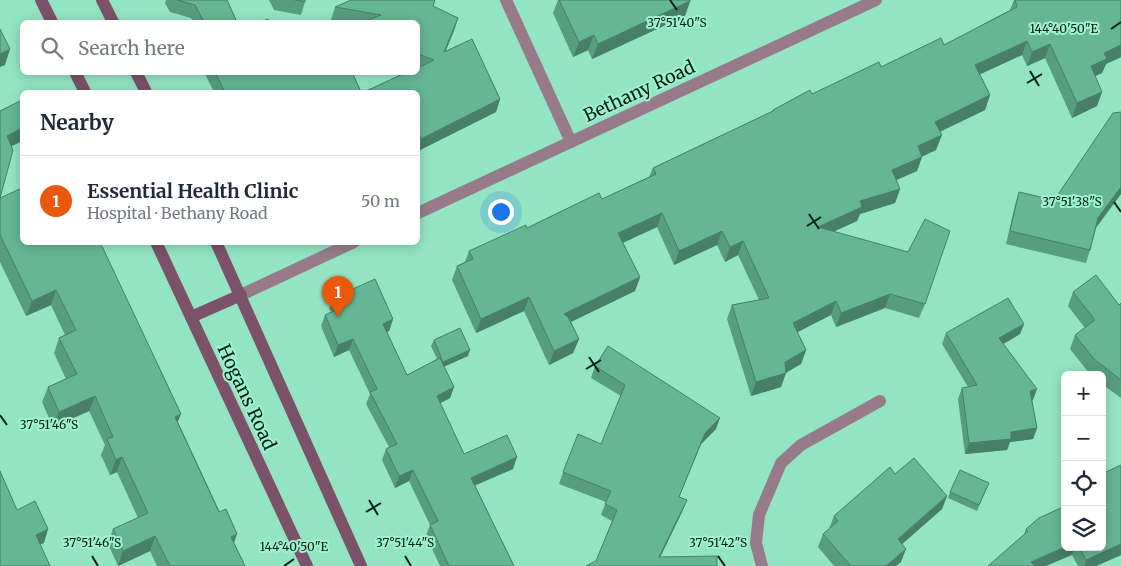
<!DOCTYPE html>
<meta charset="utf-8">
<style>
body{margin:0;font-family:Merriweather,serif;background:#f2f2f3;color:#1f2937}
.controls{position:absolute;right:15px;bottom:15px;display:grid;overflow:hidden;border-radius:8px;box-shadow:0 2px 12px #0003}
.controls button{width:45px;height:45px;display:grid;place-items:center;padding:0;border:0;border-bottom:1px solid #e0e1e3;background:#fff;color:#1f2937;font:25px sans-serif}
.you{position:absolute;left:500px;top:211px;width:18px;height:18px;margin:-12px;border:4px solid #fff;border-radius:50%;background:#1a73e8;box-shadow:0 0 0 8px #1a73e833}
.badge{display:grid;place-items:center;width:32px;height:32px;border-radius:50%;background:#ea580c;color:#fff;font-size:16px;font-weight:700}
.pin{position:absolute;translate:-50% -41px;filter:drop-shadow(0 1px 2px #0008)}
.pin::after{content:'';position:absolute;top:26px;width:18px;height:15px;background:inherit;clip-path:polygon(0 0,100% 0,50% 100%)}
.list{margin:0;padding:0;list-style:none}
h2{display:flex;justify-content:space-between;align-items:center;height:65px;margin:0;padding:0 20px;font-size:21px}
h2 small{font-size:16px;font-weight:400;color:#747a83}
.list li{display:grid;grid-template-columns:32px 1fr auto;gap:15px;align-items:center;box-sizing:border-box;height:90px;padding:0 20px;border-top:1px solid #e0e1e3}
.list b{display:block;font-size:19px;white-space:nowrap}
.list p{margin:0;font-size:16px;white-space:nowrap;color:#747a83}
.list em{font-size:16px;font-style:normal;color:#747a83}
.icon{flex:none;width:28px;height:28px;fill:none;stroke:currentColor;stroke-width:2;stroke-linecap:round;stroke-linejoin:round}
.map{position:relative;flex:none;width:1121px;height:566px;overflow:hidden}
.search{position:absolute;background:#fff;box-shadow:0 2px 12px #0003;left:20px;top:20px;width:400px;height:55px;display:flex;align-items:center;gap:12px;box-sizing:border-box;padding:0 18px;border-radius:8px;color:#747a83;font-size:19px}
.panel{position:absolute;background:#fff;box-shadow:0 2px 12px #0003;left:20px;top:90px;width:400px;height:155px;border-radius:8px}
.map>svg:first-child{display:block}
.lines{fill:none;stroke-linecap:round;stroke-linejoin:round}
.street{stroke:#987b8a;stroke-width:12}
.secondary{stroke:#7b5269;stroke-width:12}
.wall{fill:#579d80}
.shaded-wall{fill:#477f68}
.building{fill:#65b695;stroke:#477f68}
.ticks{fill:none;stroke:#002216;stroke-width:2}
.labels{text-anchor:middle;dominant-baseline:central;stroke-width:4;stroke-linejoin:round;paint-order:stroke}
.street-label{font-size:18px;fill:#002216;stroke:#a0f1cf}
.ticks-label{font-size:12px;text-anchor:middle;fill:#002216;stroke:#a0f1cf;stroke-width:4;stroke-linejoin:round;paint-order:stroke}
</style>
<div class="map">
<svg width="1121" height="566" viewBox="0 0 1121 566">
<rect width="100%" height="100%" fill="#93e4c2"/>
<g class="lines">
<g class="street">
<polyline points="506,0 571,142"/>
<polyline points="418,213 876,0"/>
<polyline points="241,295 354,242"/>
<polyline points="762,566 756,543 759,515 781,463 801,445 880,401"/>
</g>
<g class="secondary">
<polyline points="41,0 52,22"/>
<polyline points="102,0 113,22"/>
<polyline points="75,72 85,92"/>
<polyline points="136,72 146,92"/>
<polyline points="156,242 307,566"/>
<polyline points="216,242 361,566"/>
<polyline points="191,317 241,295"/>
</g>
</g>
<g class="wall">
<polygon points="166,0 227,0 237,22 193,22 191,18 170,12 165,3"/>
<polygon points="269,0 305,0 305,2 301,15 274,10"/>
<polygon points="558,0 690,0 690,1 685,16 592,59 588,50 573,57 553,13"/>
<polygon points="1014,0 1121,0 1121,57 1106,64 1102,73 1095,76 1102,92 1097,106 1072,118 1045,58 1027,66 1022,55 980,74 990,95 985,110 940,132 936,150 922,156 917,171 896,180 900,189 895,203 860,214 857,221 834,231 925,304 919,318 885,308 836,327 831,315 797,332 806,350 801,364 786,372 781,387 751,396 727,319 732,305 759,300 738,255 725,262 717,245 674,265 657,227 623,243 640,277 635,291 571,322 579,339 573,353 549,365 524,311 476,333 452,280 457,266 465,262 469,251 602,199 649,177 653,168 772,112 773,110 881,67 944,45 1010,10"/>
<polygon points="335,7 433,7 458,18 445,51 500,99 496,112 418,151 418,22 347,22 331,20"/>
<polygon points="204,72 352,72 361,92 214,92"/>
<polygon points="22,100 22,141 12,146 0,198 178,422 245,566 157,566 150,551 118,566 108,544 113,529 138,518 117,472 110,475 101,455 105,445 89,411 53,427 42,402 48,387 66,379 54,353 59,338 65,335 51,305 26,316 0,262 0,111"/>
<polygon points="1121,112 1121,194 1096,228 1090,250 1086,263 1006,244 1015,205 1019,192 1057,201 1059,193"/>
<polygon points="1073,292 1119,305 1121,303 1121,398 1102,384 1102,375 1090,375 1089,373 1070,349 1075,335 1085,328 1068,306"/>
<polygon points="333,298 393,319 389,331 386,332 407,375 437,359 431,346 434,340 468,356 444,366 454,387 450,398 440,403 464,454 513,469 475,485 514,566 440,566 426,536 430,525 409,481 395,488 382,460 386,449 389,447 366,404 370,394 349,350 334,357 321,326 325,315 331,312 329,309"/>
<polygon points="1024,324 1020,334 1003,344 1033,400 1032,400 1037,428 1033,439 1010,442 1007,450 965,454 958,399 962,388 968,387 942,344 946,333"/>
<polygon points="595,366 716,429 701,444 679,497 687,500 682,512 660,557 596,561 612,521 601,515 606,502 559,484 563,472 601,444 621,396 591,378"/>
<polygon points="1121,465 1121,555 1096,566 1078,566 1072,555 1024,535 1026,529 1065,547 1102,547"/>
<polygon points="986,489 977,511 948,498 950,492"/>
<polygon points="947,496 942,509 902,544 901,562 896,566 834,566 818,547 823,534 829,529 834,516"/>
</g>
<g class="shaded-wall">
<polygon points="690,1 685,16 592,59 598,44"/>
<polygon points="458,18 454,31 440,65 444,52"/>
<polygon points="594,35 588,50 573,57 579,42"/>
<polygon points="1027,41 1022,55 970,79 975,65"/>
<polygon points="1050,44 1045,58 1027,66 1032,52"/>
<polygon points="1121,45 1121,57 1106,64 1102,73 1086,80 1091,66 1104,53"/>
<polygon points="10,49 5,65 0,67 0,54"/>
<polygon points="1102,92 1097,106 1072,118 1077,103"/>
<polygon points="990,95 985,110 930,136 935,122"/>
<polygon points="500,99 496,112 418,151 421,139"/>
<polygon points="22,128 22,141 2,151 7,136"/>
<polygon points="942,135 936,150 913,161 922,157 917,171 887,184 892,170 918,146"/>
<polygon points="1121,187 1121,194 1093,231 1098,218"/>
<polygon points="900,189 895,203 860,214 857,221 813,241 818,227 860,201"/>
<polygon points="662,213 657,227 613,247 618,233"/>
<polygon points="722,231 717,245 674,265 679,251"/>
<polygon points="743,241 738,255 725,262 730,247"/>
<polygon points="640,277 635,291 558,328 564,314"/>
<polygon points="56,290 51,305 26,316 32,301"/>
<polygon points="890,294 885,308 836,327 841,313"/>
<polygon points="529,297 524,311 476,333 481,319"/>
<polygon points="836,301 831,315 788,337 793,323"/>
<polygon points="393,319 389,331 379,336 383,324"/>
<polygon points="1024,324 1020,334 995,349 999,338"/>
<polygon points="353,339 349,350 334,357 338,345"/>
<polygon points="579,339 573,353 549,365 554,351"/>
<polygon points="470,350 468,356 441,368 443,362"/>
<polygon points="806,350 801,364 784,374 786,373 781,387 751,396 756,382 785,362"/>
<polygon points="454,387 450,398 433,407 437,396"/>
<polygon points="1037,389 1033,400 1026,402 1030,391"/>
<polygon points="95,396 89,411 53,427 59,412"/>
<polygon points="181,414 175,429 175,417"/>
<polygon points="720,418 716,429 701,444 674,509 705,433"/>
<polygon points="1037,428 1033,439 1010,442 1007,450 965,454 969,443 1011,432"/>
<polygon points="122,457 117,472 110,475 116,460"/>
<polygon points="517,457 513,469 467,489 471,478"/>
<polygon points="413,470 409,481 395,488 399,476"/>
<polygon points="947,496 942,509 893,552 898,539"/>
<polygon points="687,500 682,512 656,566 659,557"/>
<polygon points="48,529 44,543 31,549 36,535"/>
<polygon points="237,534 232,549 231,537"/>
<polygon points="155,536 150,551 118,566 123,551"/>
<polygon points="1121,544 1121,555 1096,566 1084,566 1086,560"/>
<polygon points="1065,547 1075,547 1072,555 1046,566 1029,566 1031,562"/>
<polygon points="906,549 901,562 896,566 886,566"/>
</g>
<g class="building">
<polygon points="177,0 227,0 237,22 204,22 195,5"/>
<polygon points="295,0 305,0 305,2"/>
<polygon points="351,0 435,0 433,6 458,18 444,52 472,39 500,99 421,139 418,131 418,92 364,92 407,72 418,72 418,68 434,60 418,54 418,22 363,22 381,15 335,7"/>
<polygon points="559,0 690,0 690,1 598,44 594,35 579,42"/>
<polygon points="1015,0 1121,0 1121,45 1104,53 1107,59 1091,66 1102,92 1077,103 1050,44 1032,52 1027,41 975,65 990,95 935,122 942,135 918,146 922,157 892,170 900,189 860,201 862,207 818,227 908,252 925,219 950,231 925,304 890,294 841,313 836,301 793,323 806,350 785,362 786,373 756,382 732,305 769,298 743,241 730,247 722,231 679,251 662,213 618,233 640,277 564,314 568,317 579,339 554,351 529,297 481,319 457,266 473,259 469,251 526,225 527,228 599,193 602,199 656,174 653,168 773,111 773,110 810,90 812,94 879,62 881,67 941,38 944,45 1017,7"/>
<polygon points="268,19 269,22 261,22"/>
<polygon points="0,29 10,49 0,54"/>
<polygon points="215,72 352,72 361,92 225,92"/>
<polygon points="22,100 22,128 7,136 13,150 0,198 22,188 22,242 100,242 181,414 175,417 219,512 226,509 237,534 231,537 245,566 170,566 155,536 123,551 113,529 148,513 122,457 116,460 107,439 113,437 95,396 59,412 48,387 77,374 59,338 76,330 56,290 32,301 0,235 0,111"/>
<polygon points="1121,112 1121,187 1098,218 1090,250 1010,231 1019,192 1058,201 1059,193 1113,113"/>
<polygon points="1096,275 1119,305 1121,303 1121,380 1094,359 1075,335 1095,320 1073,292"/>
<polygon points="375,279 393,319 383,324 407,375 440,358 454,387 437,396 464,454 507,435 517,457 471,478 514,566 449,566 430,525 438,521 413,470 399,476 386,449 397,444 370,392 377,389 353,339 338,345 325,315 338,309 333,298"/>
<polygon points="1008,298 1024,324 999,338 1037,389 1030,391 1037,428 1011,432 1011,439 969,443 962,388 977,385 946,333"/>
<polygon points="460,328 470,350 443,362 434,340"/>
<polygon points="608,346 720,418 705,433 679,497 687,500 659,557 717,556 717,566 586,566 596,561 617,510 605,504 611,491 563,472 578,434 601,444 625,385 595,366"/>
<polygon points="914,458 947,496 898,539 906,549 886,566 851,566 823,534 838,521 834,516 890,467 895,474"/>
<polygon points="1121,465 1121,544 1086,560 1079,547 1102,547 1102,474"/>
<polygon points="960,470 989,483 979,505 950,492"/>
<polygon points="0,471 17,510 35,501 48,529 36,535 50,566 0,566"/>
<polygon points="1065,506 1065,547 1031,562 1035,566 988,566 1028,531 1026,529 1039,518"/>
</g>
<path class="ticks" d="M 670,0 L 677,10M 1111,29 L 1121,22M 1030,71 L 1039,86M 1027,83 L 1042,74M 1114,202 L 1121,212M 809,214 L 819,229M 807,226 L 821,217M 589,357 L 599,372M 586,369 L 601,360M 0,415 L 7,425M 369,500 L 378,515M 366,512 L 381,503M 92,556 L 98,566M 405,556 L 411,566M 718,556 L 725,566M 284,566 L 294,559"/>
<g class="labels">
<g class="street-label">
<text transform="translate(639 91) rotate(-25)">Bethany Road</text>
<text transform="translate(247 397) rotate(65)">Hogans Road</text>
</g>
</g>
<g class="ticks-label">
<text x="677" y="27">37°51'40"S</text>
<text x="1064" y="33">144°40'50"E</text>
<text x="1072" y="206">37°51'38"S</text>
<text x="49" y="429">37°51'46"S</text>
<text x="92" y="547">37°51'46"S</text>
<text x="405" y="547">37°51'44"S</text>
<text x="718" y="547">37°51'42"S</text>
<text x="294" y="551">144°40'50"E</text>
</g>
</svg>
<div class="controls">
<button>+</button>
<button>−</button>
<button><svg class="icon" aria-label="locate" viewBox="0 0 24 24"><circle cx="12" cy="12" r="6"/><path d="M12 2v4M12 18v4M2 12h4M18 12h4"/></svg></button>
<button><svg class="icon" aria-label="layers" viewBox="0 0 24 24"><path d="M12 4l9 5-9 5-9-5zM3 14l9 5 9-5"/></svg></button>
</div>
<div class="you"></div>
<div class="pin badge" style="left:338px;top:317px">1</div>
<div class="search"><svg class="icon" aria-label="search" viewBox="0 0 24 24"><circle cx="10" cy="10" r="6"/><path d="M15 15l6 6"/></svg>Search here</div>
<section class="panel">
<h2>Nearby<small></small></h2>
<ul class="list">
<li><span class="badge">1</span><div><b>Essential Health Clinic</b><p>Hospital · Bethany Road</p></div><em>50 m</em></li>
</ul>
</section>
</div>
